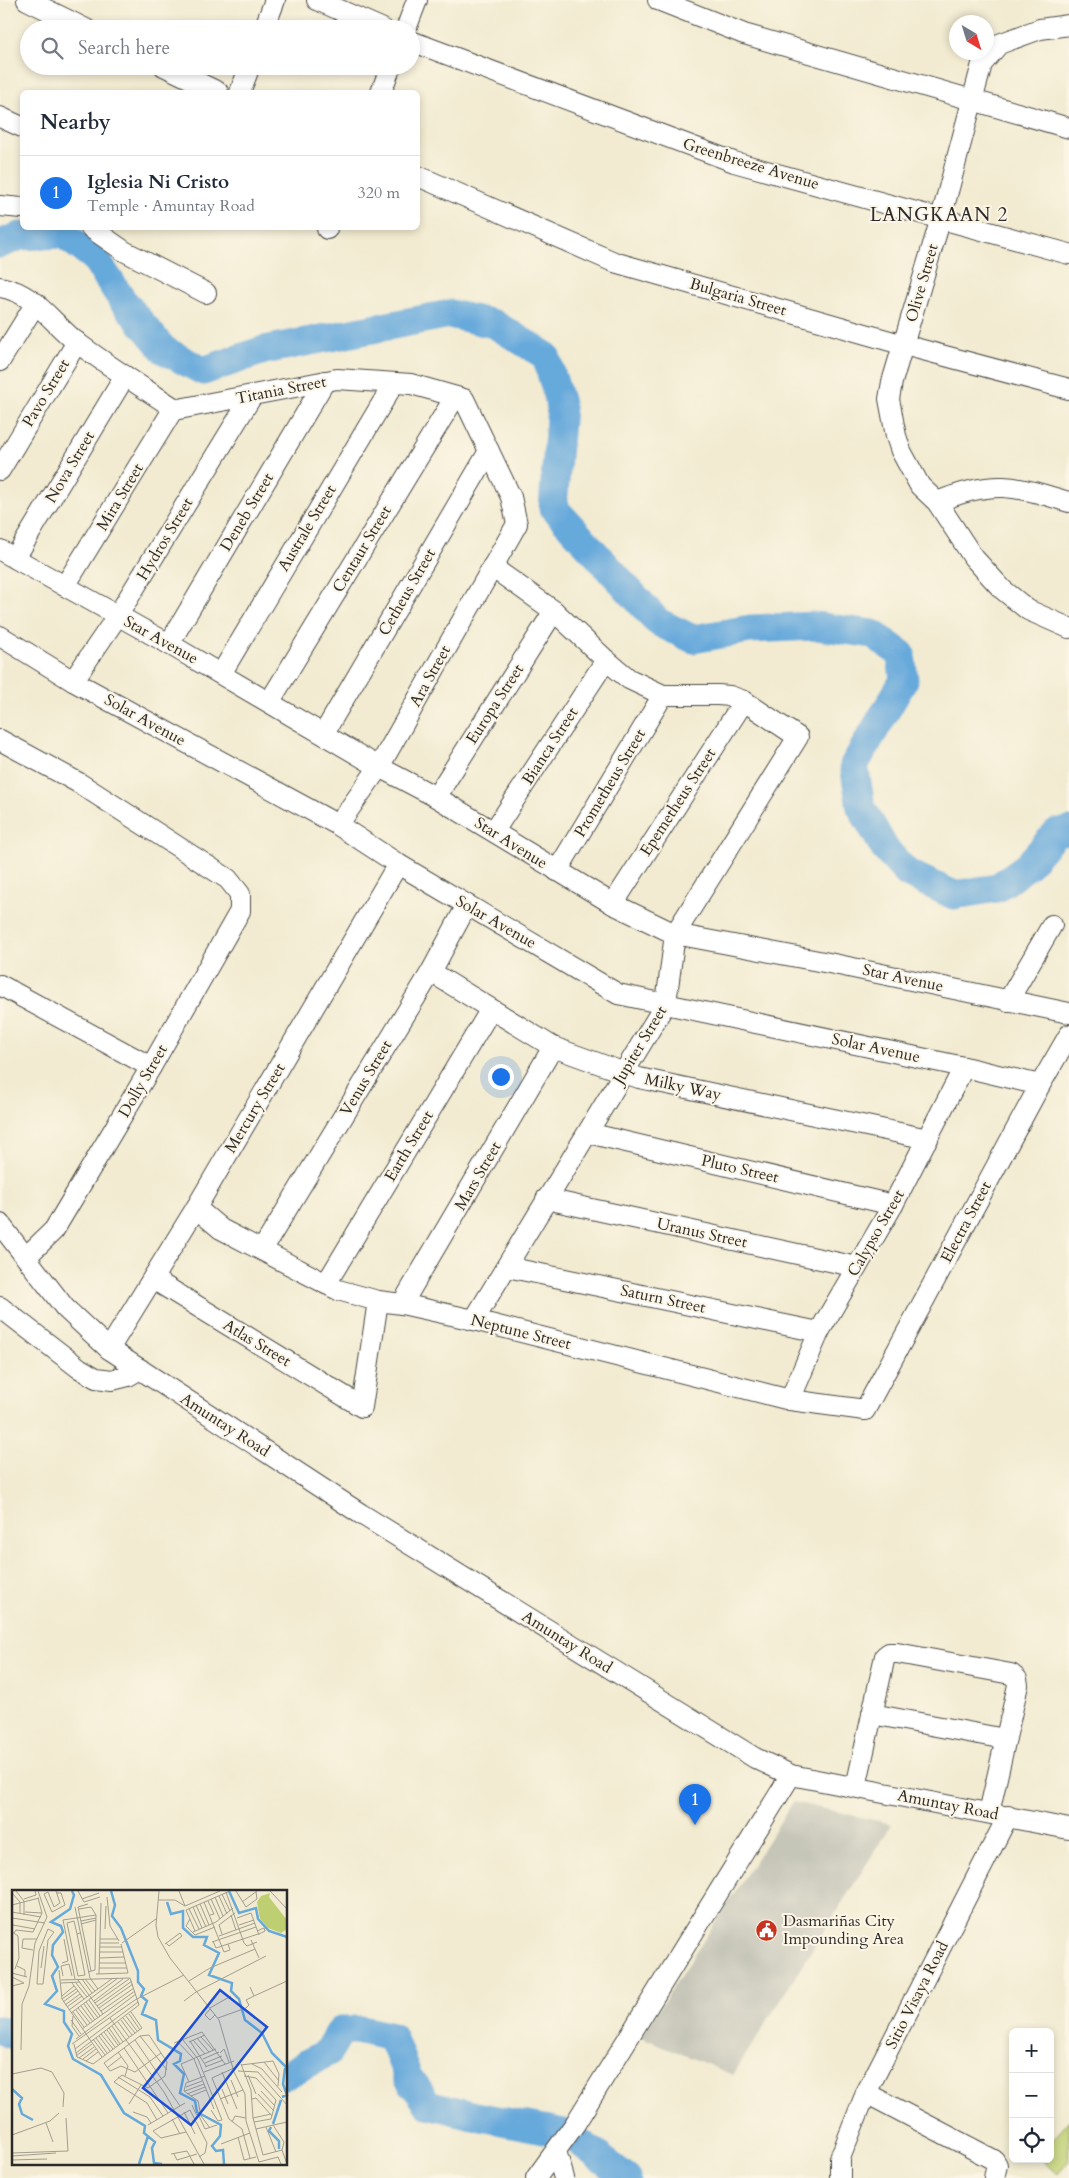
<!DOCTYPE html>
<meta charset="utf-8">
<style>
body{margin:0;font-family:Cardo,serif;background:#f6f6f7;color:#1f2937}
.controls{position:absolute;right:15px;bottom:15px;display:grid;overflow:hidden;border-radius:8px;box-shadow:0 2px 8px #0003}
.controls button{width:45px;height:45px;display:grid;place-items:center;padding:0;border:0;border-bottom:1px solid #e0e1e3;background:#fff;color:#1f2937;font:25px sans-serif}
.compass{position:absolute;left:949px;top:15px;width:45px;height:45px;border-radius:50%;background:#fff;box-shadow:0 2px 8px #0003;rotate:142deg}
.you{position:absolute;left:500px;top:1076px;width:18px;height:18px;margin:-12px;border:4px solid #fff;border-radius:50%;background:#1a73e8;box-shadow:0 0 0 8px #1a73e833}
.badge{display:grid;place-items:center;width:32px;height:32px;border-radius:50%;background:#1a73e8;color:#fff;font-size:16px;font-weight:700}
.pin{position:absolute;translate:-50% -41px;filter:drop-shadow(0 1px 2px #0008)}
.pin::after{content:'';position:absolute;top:26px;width:18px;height:15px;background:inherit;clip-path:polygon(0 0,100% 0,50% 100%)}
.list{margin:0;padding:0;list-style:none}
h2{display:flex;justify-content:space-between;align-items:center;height:65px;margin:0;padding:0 20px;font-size:21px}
h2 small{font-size:16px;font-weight:400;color:#747a83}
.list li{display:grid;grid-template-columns:32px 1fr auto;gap:15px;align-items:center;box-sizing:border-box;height:75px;padding:0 20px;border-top:1px solid #e0e1e3}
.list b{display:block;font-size:19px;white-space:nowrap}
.list p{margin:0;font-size:16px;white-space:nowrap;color:#747a83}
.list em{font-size:16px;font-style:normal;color:#747a83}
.icon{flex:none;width:28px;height:28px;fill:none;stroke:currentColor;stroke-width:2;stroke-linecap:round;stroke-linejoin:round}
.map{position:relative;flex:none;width:1069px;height:2178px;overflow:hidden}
.search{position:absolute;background:#fff;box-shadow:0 2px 8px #0003;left:20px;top:20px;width:400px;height:55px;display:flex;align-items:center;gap:12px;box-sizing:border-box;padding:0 18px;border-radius:28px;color:#747a83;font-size:19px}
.panel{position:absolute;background:#fff;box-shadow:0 2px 8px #0003;left:20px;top:90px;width:400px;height:140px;border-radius:8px}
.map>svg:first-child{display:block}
.industrial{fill:#c5c5b8}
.green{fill:#becf71;stroke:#747d4e}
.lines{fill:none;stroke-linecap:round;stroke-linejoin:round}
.river{stroke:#66a9db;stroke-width:29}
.minor-casing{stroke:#494844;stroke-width:22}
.minor{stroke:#fff;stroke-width:20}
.labels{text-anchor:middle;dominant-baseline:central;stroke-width:4;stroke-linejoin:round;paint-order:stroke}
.street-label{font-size:16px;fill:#2b2b2b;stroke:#fcf5e5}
.poi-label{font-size:16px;fill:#2b2b2b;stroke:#fcf5e5;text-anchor:start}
.quarter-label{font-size:19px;letter-spacing:1px;fill:#2b2b2b;stroke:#fcf5e5}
.inset-river{fill:none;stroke:#66a9db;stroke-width:2.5}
.inset-road{fill:none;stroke:#a29e8f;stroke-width:1}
.view{fill:#1d4ed8;fill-opacity:0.15;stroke:#1d4ed8;stroke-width:2.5}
.inset-edge{fill:none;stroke:#2b2b2b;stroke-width:2.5}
</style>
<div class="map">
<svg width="1069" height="2178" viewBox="0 0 1069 2178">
<rect width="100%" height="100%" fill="#fcf5e5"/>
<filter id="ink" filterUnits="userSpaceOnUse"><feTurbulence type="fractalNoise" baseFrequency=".02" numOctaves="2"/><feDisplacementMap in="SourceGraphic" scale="10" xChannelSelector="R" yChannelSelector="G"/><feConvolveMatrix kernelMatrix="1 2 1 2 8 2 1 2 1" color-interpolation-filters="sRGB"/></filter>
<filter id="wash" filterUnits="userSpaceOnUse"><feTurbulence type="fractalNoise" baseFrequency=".0096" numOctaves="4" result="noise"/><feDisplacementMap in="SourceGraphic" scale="20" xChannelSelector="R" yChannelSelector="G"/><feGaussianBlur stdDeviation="1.12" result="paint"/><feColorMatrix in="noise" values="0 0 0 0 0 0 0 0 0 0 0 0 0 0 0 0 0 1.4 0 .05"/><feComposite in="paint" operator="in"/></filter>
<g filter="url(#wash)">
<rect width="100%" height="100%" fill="#f2ebd1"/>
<polygon class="industrial" points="793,1802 892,1824 733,2075 641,2037"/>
<polygon class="green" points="1069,2120 1069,2161 1058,2174 1041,2159 1050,2159 1050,2142"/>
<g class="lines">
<g class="river">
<polyline points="0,244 20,236 63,234 94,257 123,301 164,350 203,371 264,350 450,314 494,324 546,356 561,407 553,507 658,622 693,639 750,629 816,626 873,634 901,654 904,680 854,765 861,807 885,849 907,873 954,895 997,888 1027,866 1056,833 1069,831"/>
<polyline points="0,2030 14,2035"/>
<polyline points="286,2075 328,2052 341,2030 361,2030 392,2037 408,2077 428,2104 476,2116 569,2134 627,2178"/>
</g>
</g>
</g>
<g filter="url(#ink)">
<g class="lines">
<defs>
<g id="minor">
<polyline points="27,0 86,29"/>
<polyline points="317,0 383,29"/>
<polyline points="658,0 744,34 1069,128"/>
<polyline points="1069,25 1040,29 999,44 982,64 941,218 892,382 889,399 896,436 901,451 920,486 937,502 973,557 1002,589 1028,610 1069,628"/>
<polyline points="264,29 275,0"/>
<polyline points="406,29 417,0"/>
<polyline points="411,41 734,162 1069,254"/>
<polyline points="164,66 218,92"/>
<polyline points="240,92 250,66"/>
<polyline points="381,92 391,66"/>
<polyline points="0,117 22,127"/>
<polyline points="418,176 614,262 904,345 1069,389"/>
<polyline points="0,206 22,208"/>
<polyline points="91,228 124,251 206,293"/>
<polyline points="327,229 327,228"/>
<path d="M 0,287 C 36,293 52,324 79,344 C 110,367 142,387 174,408 L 179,409 L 337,379 L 411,384 L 464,399 L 511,497 L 517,524 L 379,767 L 338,825"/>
<polyline points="0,361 36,303"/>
<polyline points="0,470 77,342"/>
<path d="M 937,502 C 993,479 1013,485 1069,502"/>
<polyline points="0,550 169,644 379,767 436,797 613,904 675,934 829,963 1069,1013"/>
<polyline points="15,558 125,376"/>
<polyline points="65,586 174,408"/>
<polyline points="0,636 73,681 338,825 398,864 618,994 964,1067 1040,1085"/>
<polyline points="169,644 325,381"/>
<polyline points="221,674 394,383"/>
<polyline points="73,681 118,615 252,396"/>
<polyline points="270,701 455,397"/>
<polyline points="324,733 489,451"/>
<polyline points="0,740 79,783 228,879 240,894 240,911 151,1067 54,1230 26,1257"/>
<polyline points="436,797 554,611"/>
<polyline points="494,831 606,660"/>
<polyline points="557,871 663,695"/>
<polyline points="613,904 744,701"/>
<polyline points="431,972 553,1047 639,1078 928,1139"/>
<polyline points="0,985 151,1067"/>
<polyline points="1008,1001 1052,925"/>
<polyline points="588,1133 893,1205"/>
<polyline points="546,1199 857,1267"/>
<polyline points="196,1208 221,1229 338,1290 378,1301 402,1304 474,1320 790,1400 865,1410 1040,1085 1069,1035"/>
<polyline points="0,1224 65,1308 109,1349 361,1514 755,1758 791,1775 1069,1829"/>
<polyline points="262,1250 431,972 467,905"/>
<polyline points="507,1267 819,1332"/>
<polyline points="153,1279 362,1407 378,1301"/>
<polyline points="326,1284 491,1009"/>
<polyline points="402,1304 553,1047"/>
<polyline points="0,1307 79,1368 96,1378 112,1380 128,1376 140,1369"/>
<polyline points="474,1320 666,1003 675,934 798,737 744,701 730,696 718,695 663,695 629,679 606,660 554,611 492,567"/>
<polyline points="109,1349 196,1208 398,864"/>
<polyline points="790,1400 819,1332 893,1205 964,1067"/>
<polyline points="872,1714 1005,1739"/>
<polyline points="856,1787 885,1656 889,1653 897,1653 1011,1674 1017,1679 1018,1685 989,1813"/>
<polyline points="866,2093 994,2160 997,2165 994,2178"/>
<polyline points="556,2151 564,2178"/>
<polyline points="536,2178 575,2124 791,1775"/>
<polyline points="840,2178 840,2158 866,2093 1008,1816"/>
</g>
</defs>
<use href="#minor" class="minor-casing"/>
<use href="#minor" class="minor"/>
</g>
</g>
<defs>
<symbol id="civic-disc" viewBox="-11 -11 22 22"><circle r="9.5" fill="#c8321e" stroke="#fcf5e5"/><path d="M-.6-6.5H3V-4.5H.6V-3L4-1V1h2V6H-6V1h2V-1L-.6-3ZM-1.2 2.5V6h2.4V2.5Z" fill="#fff"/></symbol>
</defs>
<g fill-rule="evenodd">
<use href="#civic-disc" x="754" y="1918" width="25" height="25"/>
</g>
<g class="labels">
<g class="street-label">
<text transform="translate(751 164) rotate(17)">Greenbreeze Avenue</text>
<text transform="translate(922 283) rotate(-74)">Olive Street</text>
<text transform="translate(738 297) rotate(16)">Bulgaria Street</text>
<text transform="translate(281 390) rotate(-11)">Titania Street</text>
<text transform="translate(46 393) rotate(-59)">Pavo Street</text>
<text transform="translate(70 467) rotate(-59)">Nova Street</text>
<text transform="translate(120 497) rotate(-59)">Mira Street</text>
<text transform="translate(247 512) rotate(-59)">Deneb Street</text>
<text transform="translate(307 528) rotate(-59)">Australe Street</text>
<text transform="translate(165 539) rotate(-59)">Hydros Street</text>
<text transform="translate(362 549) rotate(-59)">Centaur Street</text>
<text transform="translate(407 592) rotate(-60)">Cetheus Street</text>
<text transform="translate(161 640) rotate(29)">Star Avenue</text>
<text transform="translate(430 676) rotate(-61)">Ara Street</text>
<text transform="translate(495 704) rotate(-57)">Europa Street</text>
<text transform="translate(145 720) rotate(29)">Solar Avenue</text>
<text transform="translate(550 746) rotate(-57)">Bianca Street</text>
<text transform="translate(610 783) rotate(-59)">Prometheus Street</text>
<text transform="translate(678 802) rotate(-57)">Epemetheus Street</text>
<text transform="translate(511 843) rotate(32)">Star Avenue</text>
<text transform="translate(496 922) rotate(30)">Solar Avenue</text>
<text transform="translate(903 978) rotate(12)">Star Avenue</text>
<text transform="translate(640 1045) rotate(-59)">Jupiter Street</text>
<text transform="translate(876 1048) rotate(12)">Solar Avenue</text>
<text transform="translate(366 1078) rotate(-59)">Venus Street</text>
<text transform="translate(143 1081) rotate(-60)">Dolly Street</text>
<text transform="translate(683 1087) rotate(12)">Milky Way</text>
<text transform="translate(255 1108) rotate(-59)">Mercury Street</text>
<text transform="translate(409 1146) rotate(-59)">Earth Street</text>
<text transform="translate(740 1169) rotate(13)">Pluto Street</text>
<text transform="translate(478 1176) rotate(-60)">Mars Street</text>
<text transform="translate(966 1222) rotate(-62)">Electra Street</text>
<text transform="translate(702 1233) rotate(12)">Uranus Street</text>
<text transform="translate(876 1233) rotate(-60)">Calypso Street</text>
<text transform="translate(663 1299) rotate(12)">Saturn Street</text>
<text transform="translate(521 1332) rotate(14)">Neptune Street</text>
<text transform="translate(257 1343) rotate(31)">Atlas Street</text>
<text transform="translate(225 1425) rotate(33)">Amuntay Road</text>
<text transform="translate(567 1642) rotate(32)">Amuntay Road</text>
<text transform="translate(948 1805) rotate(11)">Amuntay Road</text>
<text transform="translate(917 1995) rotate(-63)">Sitio Visaya Road</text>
</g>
<g class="poi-label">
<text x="783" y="1921">Dasmariñas City<tspan x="783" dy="18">Impounding Area</tspan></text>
</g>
<g class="quarter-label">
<text x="939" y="215">LANGKAAN 2</text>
</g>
</g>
<g transform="translate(12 1890)">
<rect width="275" height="275" fill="#f2ebd1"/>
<path d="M 258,3 L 257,7 L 275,30 L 275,39 L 269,43 L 256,38 L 248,29 L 245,12 L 249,6 Z" fill="#becf71"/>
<path class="inset-river" d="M 60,1 L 62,5 L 58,19 L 39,32 L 49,36 L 51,42 L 41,55 L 40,65 L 46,77 L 40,86 L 45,101 L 33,114 L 52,121 L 52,132 L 60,144 L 56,156 L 61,169 L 89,185 L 112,223 L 133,236 L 132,243 L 143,252 L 140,258 L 142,273 L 150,274M 99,1 L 103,15 L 100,26 L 109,38 L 126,81 L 126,92 L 132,99 L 129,106 L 135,111 L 130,124 L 144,130 L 146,150 L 169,164 L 168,171 L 162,174 L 172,184 L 168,203 L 183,211 L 185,222 L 209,235 L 208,246 L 200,256 L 204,261 L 211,260 L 212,274M 217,1 L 227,23 L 244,18 L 246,29 L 257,41 L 275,47M 155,12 L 159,24 L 171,21 L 171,38 L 181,47 L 195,47 L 192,55 L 207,63 L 197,85 L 220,93 L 219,101 L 227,109 L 233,130 L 250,143 L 260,163 L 275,178M 0,199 L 10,208 L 7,214 L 10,224 L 21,230M 270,207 L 275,205 L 271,194 L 273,178M 261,234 L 269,210M 259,237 L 257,241 L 267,251 L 267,259M 127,274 L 136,246"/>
<path class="inset-road" d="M 4,1 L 12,11 L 12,25M 66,1 L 72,12 L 88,7M 147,1 L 144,35 L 146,47 L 158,68 L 207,130 L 222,182 L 233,204 L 234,231 L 247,272 L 266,267 L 269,274M 167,1 L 173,16M 224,1 L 234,17 L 245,9 L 244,2M 258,1 L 275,19M 214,2 L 232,53 L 235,56 L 245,52M 0,3 L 8,12 L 8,24M 32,4 L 40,22 L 53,15 L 49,3 L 45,3M 32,4 L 36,2 L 42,17 L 48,13 L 44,1M 210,4 L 218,21M 207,6 L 215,24M 0,7 L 0,24M 95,7 L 98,36 L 107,51M 203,7 L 211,26M 12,9 L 24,5 L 23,1M 70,9 L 87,3M 199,9 L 208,29M 146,10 L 163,10M 163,10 L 173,16 L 208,1M 196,11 L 202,24 L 198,25M 192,12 L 212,62 L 218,60 L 216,54M 230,12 L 245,1M 76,14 L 66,17 L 79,81M 188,14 L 197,35M 0,15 L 27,8M 184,15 L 194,37M 63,17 L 78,88 L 86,99M 181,17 L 190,38M 67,19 L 79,17 L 84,25 L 83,80 L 76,82M 177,19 L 187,39M 0,22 L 29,27M 13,22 L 30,23M 219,25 L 224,40M 0,28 L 33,33M 225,28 L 239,23 L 247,45M 178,29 L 174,36 L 183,45 L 203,37M 69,31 L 84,28M 69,34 L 84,30M 227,35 L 242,30M 0,38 L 1,35 L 23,39M 36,39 L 42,42 L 36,50 L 31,94 L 25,94 L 27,61 ZM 93,39 L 94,16M 183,41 L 174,20 L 218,1M 245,41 L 252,38 L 253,41 L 247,44M 0,42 L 6,46 L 7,68 L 3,79M 181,42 L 204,32 L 221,18M 2,43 L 4,40 L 21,42 L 30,23 L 26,8M 65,44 L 62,31 L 55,33 L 66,86 L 73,85 L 65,44 L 68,43M 210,44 L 207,35 L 223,23M 207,46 L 243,33M 88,49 L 106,49M 239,50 L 247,68M 201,51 L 204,58 L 246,44M 200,52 L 244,37M 88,53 L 107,53M 110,53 L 144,29M 154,53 L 157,56 L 170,46 L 168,43M 153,54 L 168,43M 88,57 L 110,57M 21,60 L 10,58 L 11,49 L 25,49M 88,62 L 111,62M 87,68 L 112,67M 50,73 L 56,71 L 52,49M 87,73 L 114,73M 5,76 L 13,80 L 13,87M 29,78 L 32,56M 87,78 L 115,78M 47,80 L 50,109 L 90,167M 0,83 L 15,87M 84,84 L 116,83 L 109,54M 87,84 L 89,13M 51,86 L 49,76 L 57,74 L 60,86M 0,87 L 12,93 L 0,96M 63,89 L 51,30 L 84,25M 70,89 L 80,103M 73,89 L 83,101M 49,90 L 118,88 L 127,115 L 64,163M 66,90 L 91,124M 177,91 L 198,78 L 243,59M 49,93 L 68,92M 60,93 L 72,109M 64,93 L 75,107M 238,97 L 242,106 L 275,91M 50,106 L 62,96M 50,109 L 64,99M 77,110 L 88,126M 82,111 L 111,89M 172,111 L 184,102 L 254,66M 51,112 L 66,101M 74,112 L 86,128M 83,113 L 117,89M 72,114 L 83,130M 53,115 L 68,104M 69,116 L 81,132M 85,116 L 120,91M 55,117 L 70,106M 66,118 L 78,133M 87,118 L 121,94M 198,118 L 219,106M 198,119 L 193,125 L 198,130 L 203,125M 57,120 L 101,88M 64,120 L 75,135M 89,121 L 122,98M 61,122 L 72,137M 59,123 L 106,88M 117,124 L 128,140M 61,126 L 60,136 L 67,146M 114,126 L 125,141M 98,128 L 152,202 L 192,274M 111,128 L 123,143M 206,128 L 234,118 L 237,115 L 234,110 L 242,106M 59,130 L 69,144M 109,130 L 120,145M 106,132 L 117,147M 100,136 L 111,152M 97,138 L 108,154M 70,139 L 123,101M 95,140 L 106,155M 92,142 L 103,157M 89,144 L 101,159M 87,146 L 98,161M 128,146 L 155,180M 189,147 L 201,160M 84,148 L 95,163M 185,148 L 197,162M 64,149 L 124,104M 81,149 L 93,165M 123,150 L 168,216M 171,150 L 186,169 L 210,230 L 206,231 L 199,220M 181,150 L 193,164M 178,151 L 194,176M 166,152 L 182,169 L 202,219M 177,152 L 193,145M 162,153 L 190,142 L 213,174M 60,154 L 123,110 L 172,85M 62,154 L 65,167 L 81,174 L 130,138 L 119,122M 112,158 L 156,223M 63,159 L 126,112M 9,160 L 10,114 L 17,96 L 23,53 L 35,27 L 26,1M 106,162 L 116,176 L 113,186M 208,163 L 212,159 L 217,172M 64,166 L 80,154M 67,168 L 82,157M 71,169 L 84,159M 191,169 L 207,162M 74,171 L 86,162M 252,172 L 267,191M 193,173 L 210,166M 229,174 L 239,200 L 241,228 L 251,265 L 270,260M 240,174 L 250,179 L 270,202M 229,175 L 261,171 L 267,184 L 266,196M 193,177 L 211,170M 95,178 L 109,167M 222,178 L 200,188 L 217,229 L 230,239 L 238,268M 226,181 L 246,182 L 275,215M 192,182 L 222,171M 210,182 L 225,219M 0,184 L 29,178 L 40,182 L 52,203 L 51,217M 236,185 L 244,204M 232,186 L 244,188 L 264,210 L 259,229 L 242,232M 106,187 L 138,207 L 151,226M 219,190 L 226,207M 177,192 L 169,174 L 204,159M 174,197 L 190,191M 210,199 L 216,214M 173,201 L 192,194M 249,201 L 263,216M 175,204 L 193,197M 246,204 L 262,221M 179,206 L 194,200M 208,209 L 231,200M 240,209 L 244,208 L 260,226M 117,214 L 129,195M 180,215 L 184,224 L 189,226 L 186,211 L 172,201 L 174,193 L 193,186M 121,222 L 135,227 L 139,233M 172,222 L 183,244M 187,226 L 193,239 L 205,235M 189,226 L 198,238M 241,228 L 259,224M 160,229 L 168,244M 145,230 L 135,213 L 102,192 L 110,185 L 136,198 L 153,186 L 155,172 L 137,145 L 128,146 L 92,173 L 98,181 L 109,176 L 123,182 L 149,163M 220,232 L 223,226 L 234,228M 34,233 L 41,252M 136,235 L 173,213M 261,235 L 272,252 L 270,260 L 275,274M 254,237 L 264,262M 244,239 L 275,232M 174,242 L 149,248 L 141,241 L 178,220 L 195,253 L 193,263 L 187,267M 0,245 L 38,231 L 47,223M 226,247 L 232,270 L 244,267M 209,254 L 238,243M 0,263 L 56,261 L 54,228M 159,264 L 175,261 L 182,274M 162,264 L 165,270 L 185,264M 0,266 L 44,263M 0,270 L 35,269"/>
<path class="view" d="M 208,100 L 255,137 L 179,235 L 131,198 Z"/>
<rect width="275" height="275" class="inset-edge"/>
</g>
</svg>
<div class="controls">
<button>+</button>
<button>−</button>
<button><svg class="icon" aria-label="locate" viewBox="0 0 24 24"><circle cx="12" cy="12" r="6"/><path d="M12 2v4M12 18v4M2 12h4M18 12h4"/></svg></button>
</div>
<svg class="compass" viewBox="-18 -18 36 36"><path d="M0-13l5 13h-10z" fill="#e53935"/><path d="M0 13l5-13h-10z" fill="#747a83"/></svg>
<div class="you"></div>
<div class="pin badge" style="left:695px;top:1825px">1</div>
<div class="search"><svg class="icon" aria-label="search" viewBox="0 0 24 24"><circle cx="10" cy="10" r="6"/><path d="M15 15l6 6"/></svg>Search here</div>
<section class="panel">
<h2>Nearby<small></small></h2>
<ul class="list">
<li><span class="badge">1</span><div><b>Iglesia Ni Cristo</b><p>Temple · Amuntay Road</p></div><em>320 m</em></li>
</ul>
</section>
</div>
